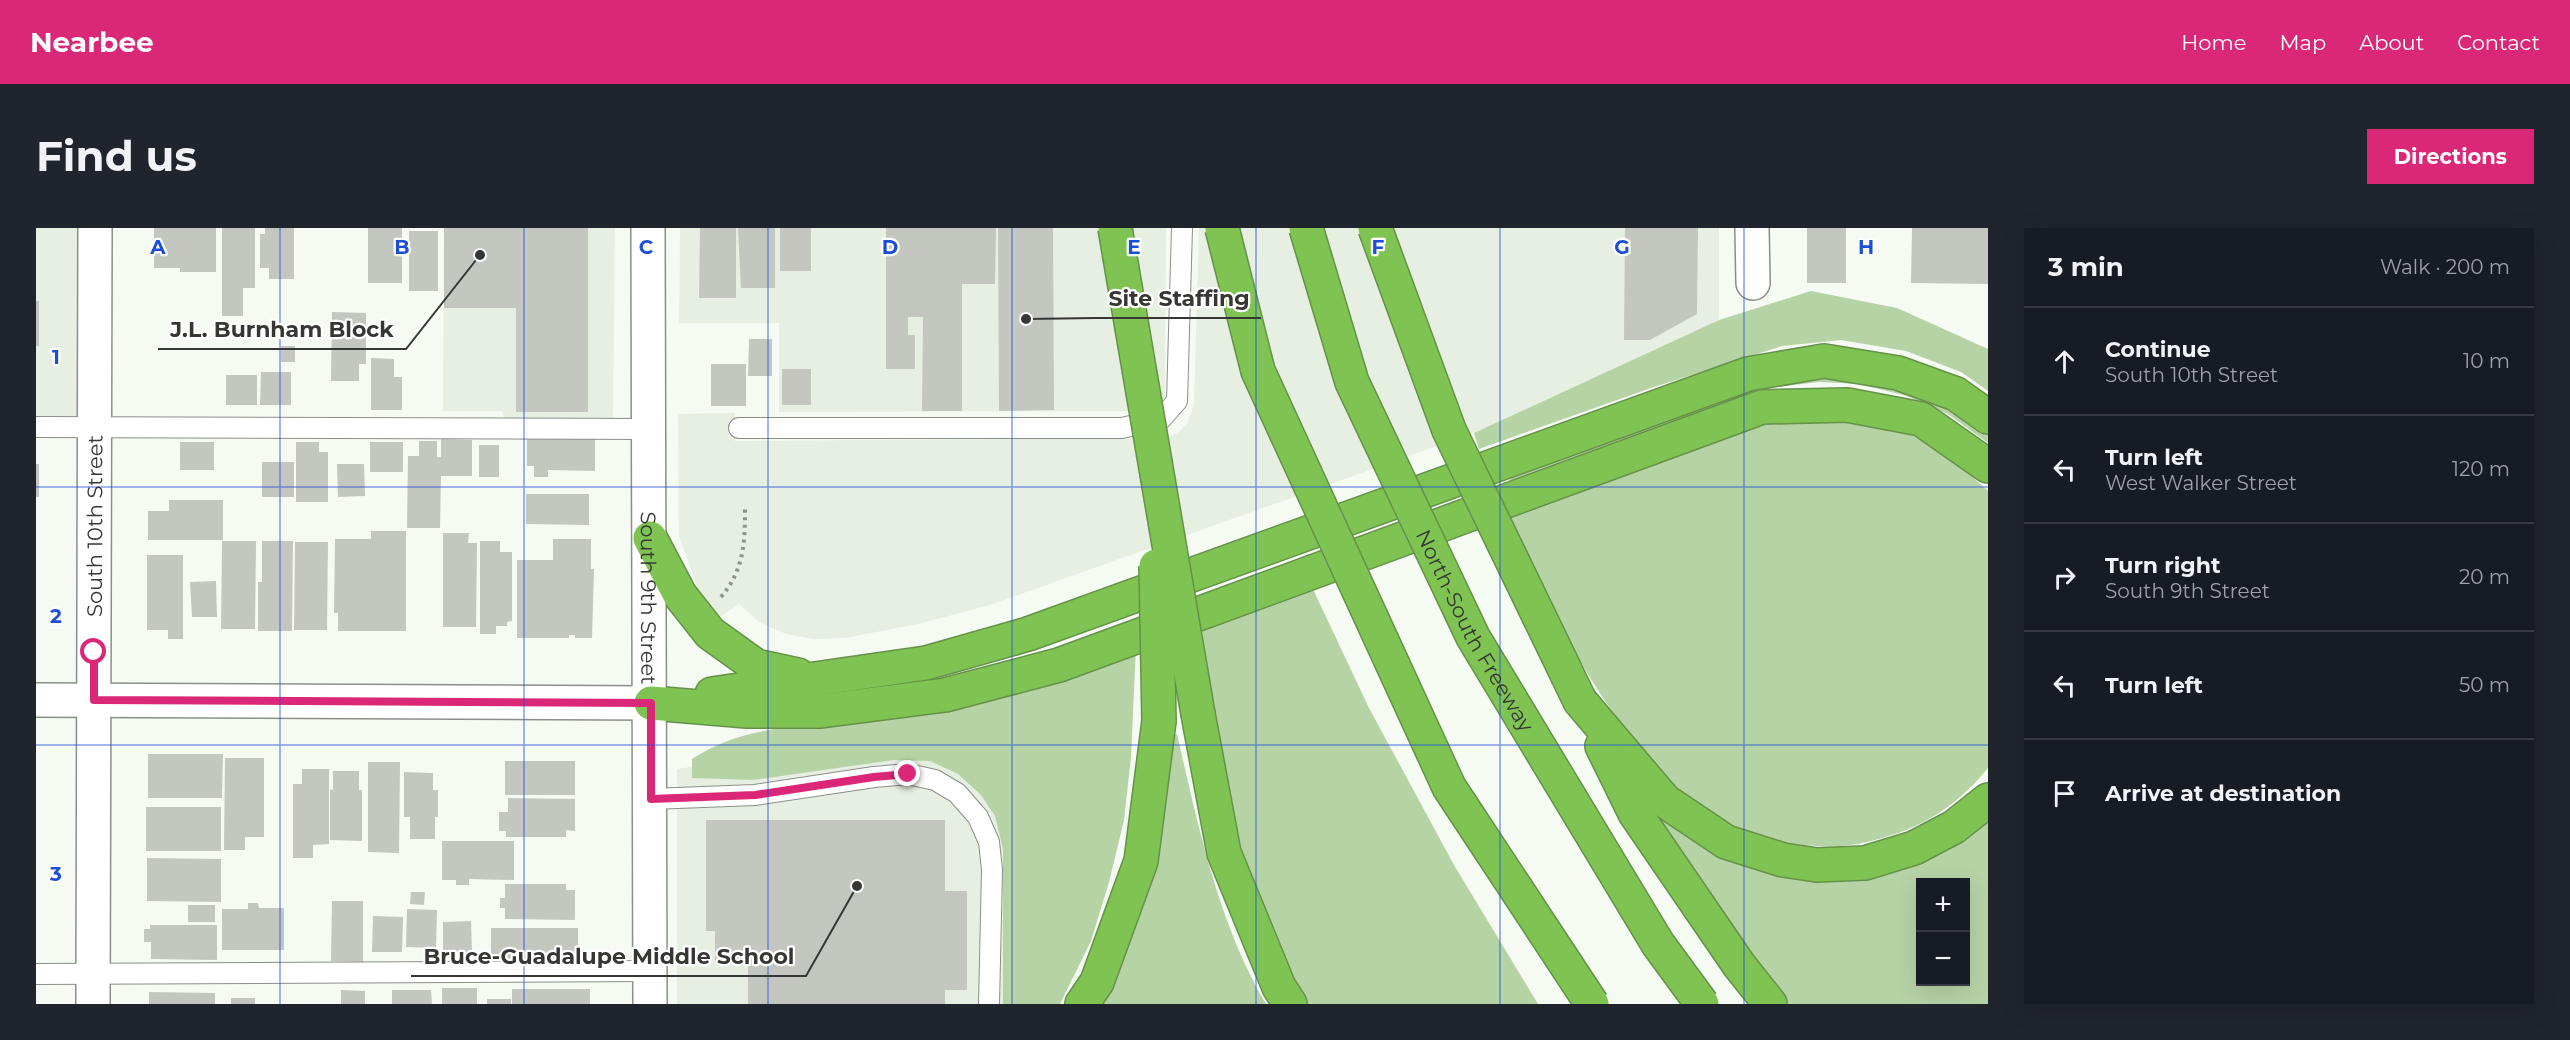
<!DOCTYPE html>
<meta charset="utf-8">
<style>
body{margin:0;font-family:Montserrat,sans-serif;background:#20242c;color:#f1f3f6}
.controls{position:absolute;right:18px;bottom:18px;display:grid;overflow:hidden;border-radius:0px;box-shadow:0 6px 24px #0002}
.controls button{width:54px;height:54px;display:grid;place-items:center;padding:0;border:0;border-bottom:2px solid #363941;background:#171b24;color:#f1f3f6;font:30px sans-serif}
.stop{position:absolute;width:18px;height:18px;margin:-14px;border:4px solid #db2777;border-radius:50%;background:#fff}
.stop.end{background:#db2777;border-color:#fff;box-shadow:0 2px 6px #0008}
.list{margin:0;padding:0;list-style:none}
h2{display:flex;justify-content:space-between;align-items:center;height:78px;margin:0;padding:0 24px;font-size:26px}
h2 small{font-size:20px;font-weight:400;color:#9ea1a6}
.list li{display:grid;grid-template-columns:39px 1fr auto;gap:18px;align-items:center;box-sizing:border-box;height:108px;padding:0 24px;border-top:2px solid #363941}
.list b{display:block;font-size:22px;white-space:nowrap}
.list p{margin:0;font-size:20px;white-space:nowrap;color:#9ea1a6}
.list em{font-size:20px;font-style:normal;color:#9ea1a6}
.icon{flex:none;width:33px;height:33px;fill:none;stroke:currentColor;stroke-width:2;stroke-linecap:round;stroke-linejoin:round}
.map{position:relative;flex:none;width:1952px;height:776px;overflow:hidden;border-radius:0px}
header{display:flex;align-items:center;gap:36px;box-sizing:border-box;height:84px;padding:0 30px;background:#db2777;color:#fff}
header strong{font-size:28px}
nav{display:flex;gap:33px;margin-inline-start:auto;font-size:21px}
.intro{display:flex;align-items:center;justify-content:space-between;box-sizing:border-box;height:144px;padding:0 36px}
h1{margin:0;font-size:42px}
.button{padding:15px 27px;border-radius:0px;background:#db2777;color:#fff;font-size:21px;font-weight:700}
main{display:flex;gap:36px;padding:0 36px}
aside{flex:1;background:#171b24;border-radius:0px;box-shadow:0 6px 24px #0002}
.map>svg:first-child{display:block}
.built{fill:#e6efe1}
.green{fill:#b6d3a6;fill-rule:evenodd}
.building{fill:#c3c7c0}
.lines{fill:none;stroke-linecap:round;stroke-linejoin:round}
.lane-casing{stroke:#8b8f89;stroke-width:22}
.street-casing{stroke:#8b8f89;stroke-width:36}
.secondary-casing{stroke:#8b8f89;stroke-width:36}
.highway-casing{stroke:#659248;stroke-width:36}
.path{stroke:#8f928e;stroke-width:4;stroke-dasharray:3 4.5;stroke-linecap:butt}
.lane{stroke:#fff;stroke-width:20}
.street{stroke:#fff;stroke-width:33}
.secondary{stroke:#fff;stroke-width:33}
.highway{stroke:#7fc353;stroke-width:33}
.highway-bridge-casing{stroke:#659248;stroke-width:36;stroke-linecap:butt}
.highway-bridge{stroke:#7fc353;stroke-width:33}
.route{stroke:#db2777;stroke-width:8}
.grid{fill:none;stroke:#1d4ed8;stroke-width:1.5;stroke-opacity:0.55}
.labels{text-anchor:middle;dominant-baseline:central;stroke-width:4.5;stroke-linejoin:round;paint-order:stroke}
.street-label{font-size:21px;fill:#363735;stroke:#fff}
.grid-label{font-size:20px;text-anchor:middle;font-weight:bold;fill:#1d4ed8;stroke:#fff;stroke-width:4.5;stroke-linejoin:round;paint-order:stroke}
.leader{fill:none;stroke:#363735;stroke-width:2}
.callout-dot{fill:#363735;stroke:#fff;stroke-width:2}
.callout-label{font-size:22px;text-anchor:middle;font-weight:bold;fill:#363735;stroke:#fff;stroke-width:4.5;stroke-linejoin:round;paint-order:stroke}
</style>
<header>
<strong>Nearbee</strong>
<nav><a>Home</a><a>Map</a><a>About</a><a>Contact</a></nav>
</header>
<div class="intro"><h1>Find us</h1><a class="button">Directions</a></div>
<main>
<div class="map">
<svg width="1952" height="776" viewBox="0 0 1952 776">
<rect width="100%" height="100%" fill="#f5faf3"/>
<g class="built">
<polygon points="0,0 59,0 58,199 0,199"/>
<polygon points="408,0 579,0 577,192 471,191 468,190 466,183 407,183"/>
<polygon points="644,0 1130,0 1129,170 1119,179 1101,183 743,184 743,95 643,95"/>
<polygon points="1163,0 1683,0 1683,92 1438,205 954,377 882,396 809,410 777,411 750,406 723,394 703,376 684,389 663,364 643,308 642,186 699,185 699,213 1129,210 1143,204 1152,194 1158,176"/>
<polygon points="947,497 1001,776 641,776 641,541"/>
</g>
<g class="green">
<polygon points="1775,63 1861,80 1952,121 1952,163 1925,144 1870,123 1805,112 1746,118 1618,159 1443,221 1438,205 1683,92"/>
<polygon points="1762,148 1835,151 1925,185 1952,206 1952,215 1912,186 1871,168 1823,156 1783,154 1732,160 1475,254 1471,243 1710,158"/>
<path d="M 1804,189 L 1863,200 L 1910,225 L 1952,263 L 1952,540 C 1917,583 1877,605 1822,616 C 1803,619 1787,619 1768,617 C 1740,615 1711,607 1686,594 C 1666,584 1648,567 1633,552 C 1558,477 1514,379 1472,285 L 1695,205 L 1751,191 Z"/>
<path d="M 1275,357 L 1333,480 L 1418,637 L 1502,776 L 1267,776 C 1253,746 1237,716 1225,685 C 1187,593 1178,493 1165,396 Z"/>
<path d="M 1100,419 L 1095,529 L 1088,592 L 1073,654 L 1055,713 L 1024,776 L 967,776 L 967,621 L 959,588 L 945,567 L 922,546 L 894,533 L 858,532 L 717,552 L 656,550 L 656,531 C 687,511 713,505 750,499 Z"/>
<path d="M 1141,506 C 1162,597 1182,695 1230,776 L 1060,776 L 1136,507 Z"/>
<path d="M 1612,582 L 1639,598 L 1669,620 L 1727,644 L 1768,651 L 1952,589 L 1952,776 L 1752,776 L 1737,759 ZM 1884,654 L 1930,654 L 1930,754 L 1884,754 Z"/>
</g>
<g class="building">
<polygon points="118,0 180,0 180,44 144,44 144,40 118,40"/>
<polygon points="186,0 219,0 219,60 207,60 207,88 186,88"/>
<polygon points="229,0 258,0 258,51 233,51 233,40 224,40 224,6 229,6"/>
<rect x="332" y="0" width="34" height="55"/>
<polygon points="408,0 552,0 552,184 480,184 480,80 408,80"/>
<polygon points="664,0 700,0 700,70 663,70"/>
<polygon points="702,0 739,0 739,60 705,60"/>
<rect x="744" y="0" width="31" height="43"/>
<polygon points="850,0 960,0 959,56 926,56 926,183 886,183 887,89 872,89 872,107 879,107 879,141 850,141"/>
<polygon points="962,0 1017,0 1018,182 963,183"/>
<polygon points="1589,0 1662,0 1661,86 1614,112 1588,112"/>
<rect x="1771" y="0" width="39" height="55"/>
<polygon points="1876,0 1952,0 1952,56 1875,55"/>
<rect x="373" y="3" width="29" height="60"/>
<rect x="0" y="73" width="3" height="45"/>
<polygon points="296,84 330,85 330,136 323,136 323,153 295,153"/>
<polygon points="713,111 736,111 736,148 712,148"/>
<rect x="245" y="118" width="14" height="16"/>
<polygon points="335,130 358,131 358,149 366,149 366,182 335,182"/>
<rect x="675" y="136" width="35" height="42"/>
<rect x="746" y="141" width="29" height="36"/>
<polygon points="225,144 255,144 255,177 224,177"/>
<rect x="190" y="147" width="31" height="30"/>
<polygon points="491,210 559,210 559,243 512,242 512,249 498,249 498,238 491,238"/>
<polygon points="405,211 436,212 436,248 405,248 404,300 371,300 372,228 383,228 383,213 401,213 401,229 405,229"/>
<rect x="144" y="214" width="34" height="28"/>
<polygon points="260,214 283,214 283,224 292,224 292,274 260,274"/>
<rect x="334" y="214" width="33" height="30"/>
<rect x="443" y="217" width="20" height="32"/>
<rect x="226" y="234" width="32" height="35"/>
<rect x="0" y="236" width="3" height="33"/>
<polygon points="301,236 328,236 329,268 302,269"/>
<polygon points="490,266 553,266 553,297 490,296"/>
<polygon points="133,272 187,272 187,312 112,312 112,283 133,283"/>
<polygon points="335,303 370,303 370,403 302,403 302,385 298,385 299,311 335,311"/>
<polygon points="407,305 433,305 432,315 441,315 440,399 407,399"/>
<polygon points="517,311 555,311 555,341 558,341 556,410 539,410 539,407 533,407 533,410 481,410 481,332 517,332"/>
<polygon points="186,313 220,313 219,401 185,401"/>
<polygon points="226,313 257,313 256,403 222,403 222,354 226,354"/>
<polygon points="444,313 464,313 464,324 476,324 476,393 471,394 471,398 460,398 460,406 444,406"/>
<polygon points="259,314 292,314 291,402 258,402"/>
<polygon points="111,327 147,327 147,411 132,411 132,402 111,402"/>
<polygon points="180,353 181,389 156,389 154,354"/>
<polygon points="112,526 187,526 186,570 112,570"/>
<polygon points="189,530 228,530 228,609 209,609 209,622 188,622"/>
<rect x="469" y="533" width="70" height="34"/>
<polygon points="332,534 364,534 363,625 332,624"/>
<polygon points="266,541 293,541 293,616 277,617 277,630 257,630 257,556 266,556"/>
<polygon points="297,543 323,543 323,562 326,562 326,613 294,612 294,561 297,562"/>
<polygon points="368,544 397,545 397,562 402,562 402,589 399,589 399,611 374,611 374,589 368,589"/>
<polygon points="472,570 539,571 539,603 530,602 530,609 470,609 470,603 463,603 463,584 472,584"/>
<rect x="110" y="579" width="75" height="44"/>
<polygon points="670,592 909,592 909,663 931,663 931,762 909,762 909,776 712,776 712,736 679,736 679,703 670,703"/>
<polygon points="406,613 478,613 478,652 433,651 433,657 420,657 420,652 406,652"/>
<polygon points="111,630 185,631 185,674 111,673"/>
<polygon points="469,656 530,656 530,662 539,662 539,692 469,691 469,680 464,680 464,670 469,670"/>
<polygon points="375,664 389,664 388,677 374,676"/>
<polygon points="296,673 327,673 327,734 295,733"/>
<polygon points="212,675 222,675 223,680 248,680 248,722 186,722 186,681 212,681"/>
<rect x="152" y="677" width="27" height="17"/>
<polygon points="371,681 401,682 400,720 370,719"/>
<polygon points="337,688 367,689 366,724 336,724"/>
<polygon points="435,693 436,724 407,724 407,694"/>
<polygon points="114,697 181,697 181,732 115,731 115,714 108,714 108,701 114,701"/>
<polygon points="455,700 542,700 542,721 547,721 547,733 455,733"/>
<rect x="406" y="760" width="35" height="16"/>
<rect x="476" y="761" width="78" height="15"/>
<polygon points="305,762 329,763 329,776 305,776"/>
<polygon points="356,762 395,762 396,776 356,776"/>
<polygon points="113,764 179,765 179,776 113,776"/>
<rect x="195" y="770" width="24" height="6"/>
<rect x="451" y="771" width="24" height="5"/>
</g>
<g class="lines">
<defs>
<g id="lane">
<polyline points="0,199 613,201"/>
<polyline points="703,200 1086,200 1125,191 1141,173 1146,0"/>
<polyline points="615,571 719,567 838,549 872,546 899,552 921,565 942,589 953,614 956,642 953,776"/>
<polyline points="0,746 614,743"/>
</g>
<g id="street">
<polyline points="1716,0 1717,55"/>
<path id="s1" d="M 57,776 L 59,0"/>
</g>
<g id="secondary">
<path id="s2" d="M 612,0 L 614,776"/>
<polyline points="0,472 615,475"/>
</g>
<g id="highway">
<polyline points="614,310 644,367 674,405 720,438 762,447"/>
<polyline points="676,466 890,435 992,406 1712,146 1788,133 1862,145 1920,166 1952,189"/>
<polyline points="1544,473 1629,573 1690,614 1747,632 1781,637 1829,635 1878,620 1918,599 1952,572"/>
<polyline points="615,475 711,483 785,483 909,467 1023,437 1726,179 1811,177 1885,191 1952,238"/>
<polyline points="1162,486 1188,625 1243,759 1254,776"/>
<polyline points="1566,518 1599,585 1703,737 1734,776"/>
<polyline points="1046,776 1061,754 1105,633 1123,493"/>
</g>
</defs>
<use href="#lane" class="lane-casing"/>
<use href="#street" class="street-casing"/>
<use href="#secondary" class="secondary-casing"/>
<use href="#highway" class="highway-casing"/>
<path class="path" d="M 685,369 C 708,342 709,315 709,281"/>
<use href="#lane" class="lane"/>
<use href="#street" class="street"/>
<use href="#secondary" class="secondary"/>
<use href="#highway" class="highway"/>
<defs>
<g id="highway-bridge">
<polyline points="1079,0 1162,486"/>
<polyline points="1186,0 1222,143 1413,559 1556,776"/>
<path id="s3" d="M 1270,0 L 1316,154 L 1437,409 L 1622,716 L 1666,776"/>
<polyline points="1339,0 1413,202 1544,473"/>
<polyline points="1120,338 1123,493"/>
</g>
</defs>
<use href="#highway-bridge" class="highway-bridge-casing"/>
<use href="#highway-bridge" class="highway-bridge"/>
</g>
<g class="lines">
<polyline class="route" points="58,424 58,472 615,475 615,571 719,567 838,549 872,546"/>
</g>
<path class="grid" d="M 244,0 L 244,776M 488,0 L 488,776M 732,0 L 732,776M 976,0 L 976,776M 1220,0 L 1220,776M 1464,0 L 1464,776M 1708,0 L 1708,776M 0,259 L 1952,259M 0,517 L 1952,517"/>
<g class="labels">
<g class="street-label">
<text stroke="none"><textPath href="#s1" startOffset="478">South 10th Street</textPath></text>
<text stroke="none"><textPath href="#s2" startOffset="370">South 9th Street</textPath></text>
<text stroke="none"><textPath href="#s3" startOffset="438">North-South Freeway</textPath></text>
</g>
</g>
<g class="grid-label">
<text x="122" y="26">A</text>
<text x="366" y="26">B</text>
<text x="610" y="26">C</text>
<text x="854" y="26">D</text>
<text x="1098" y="26">E</text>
<text x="1342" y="26">F</text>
<text x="1586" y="26">G</text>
<text x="1830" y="26">H</text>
<text x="20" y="136">1</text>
<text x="20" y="395">2</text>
<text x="20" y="653">3</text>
</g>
<path class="leader" d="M990 91L1060 90H1225M444 27L370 121H122M821 658L770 748H375"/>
<g class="callout-dot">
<circle cx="990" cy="91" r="6"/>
<circle cx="444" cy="27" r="6"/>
<circle cx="821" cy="658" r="6"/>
</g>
<g class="callout-label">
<text x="1143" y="78">Site Staffing</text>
<text x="246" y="109">J.L. Burnham Block</text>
<text x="573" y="736">Bruce-Guadalupe Middle School</text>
</g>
</svg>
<div class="controls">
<button>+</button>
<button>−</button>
</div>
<div class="stop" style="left:58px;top:424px"></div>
<div class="stop end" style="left:872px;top:546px"></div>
</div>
<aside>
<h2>3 min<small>Walk · 200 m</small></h2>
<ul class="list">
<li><svg class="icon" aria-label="ahead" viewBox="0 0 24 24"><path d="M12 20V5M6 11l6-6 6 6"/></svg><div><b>Continue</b><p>South 10th Street</p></div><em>10 m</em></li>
<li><svg class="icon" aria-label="left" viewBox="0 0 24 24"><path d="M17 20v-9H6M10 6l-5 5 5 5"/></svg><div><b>Turn left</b><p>West Walker Street</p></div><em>120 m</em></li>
<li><svg class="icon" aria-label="right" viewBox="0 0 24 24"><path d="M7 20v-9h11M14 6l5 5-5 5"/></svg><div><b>Turn right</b><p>South 9th Street</p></div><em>20 m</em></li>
<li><svg class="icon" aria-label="left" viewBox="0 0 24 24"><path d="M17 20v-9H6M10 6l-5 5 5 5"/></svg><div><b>Turn left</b></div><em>50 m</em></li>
<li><svg class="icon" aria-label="arrive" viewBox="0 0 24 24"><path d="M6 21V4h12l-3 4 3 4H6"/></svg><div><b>Arrive at destination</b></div></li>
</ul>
</aside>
</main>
